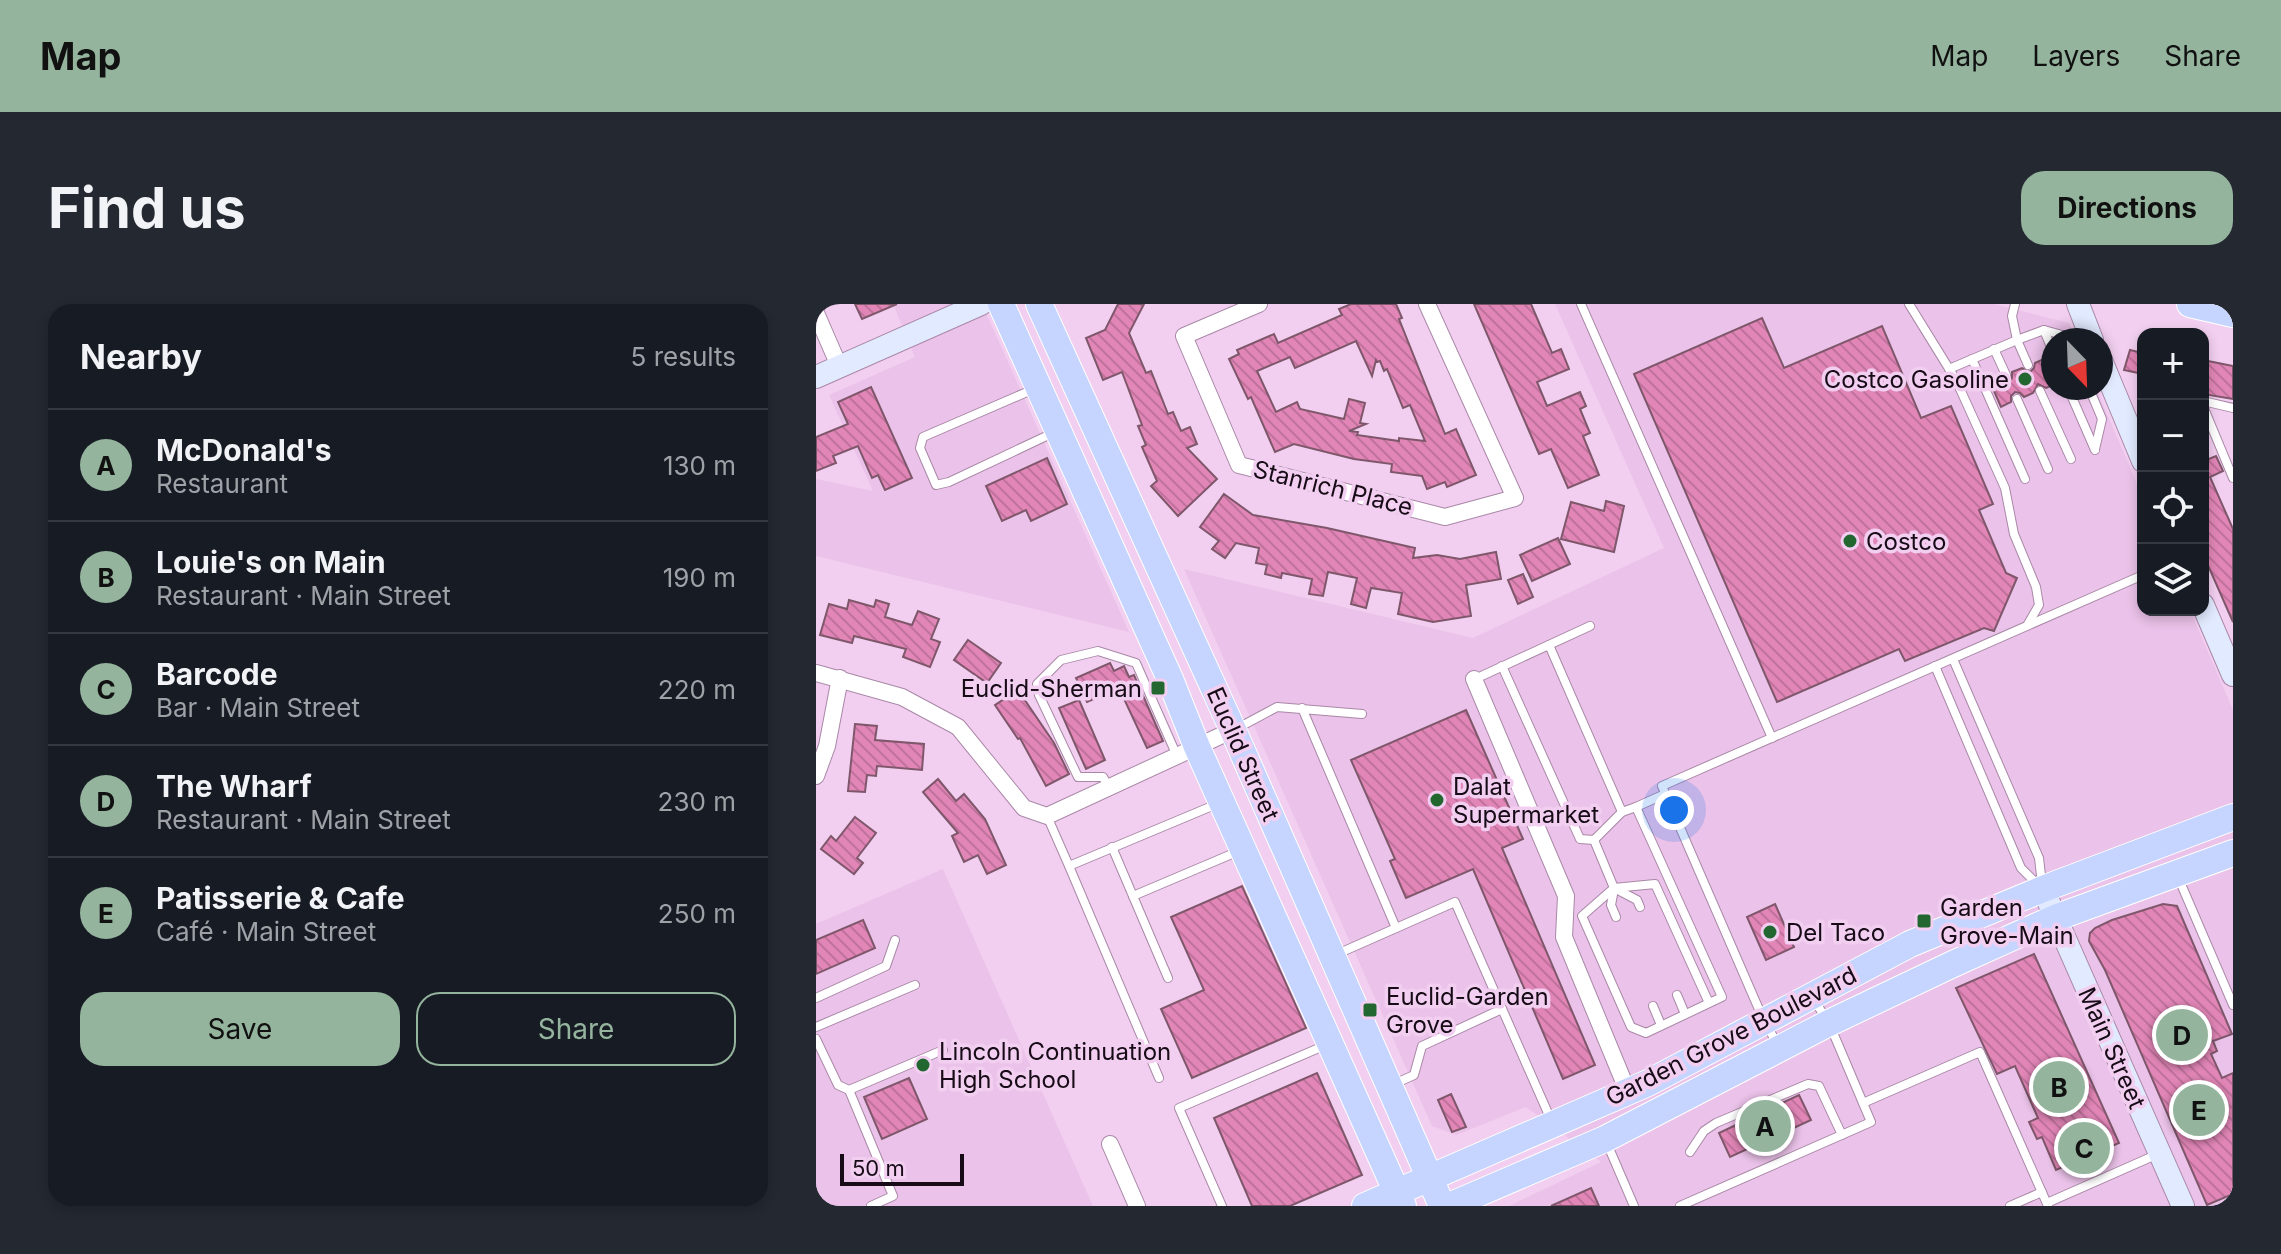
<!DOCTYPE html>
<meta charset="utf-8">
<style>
body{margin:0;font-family:Inter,sans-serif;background:#242831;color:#f1f3f6}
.controls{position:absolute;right:24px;top:24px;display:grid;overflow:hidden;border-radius:16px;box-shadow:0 4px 12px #0003}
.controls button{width:72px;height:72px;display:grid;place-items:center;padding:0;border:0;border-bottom:2px solid #363941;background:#171b24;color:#f1f3f6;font:40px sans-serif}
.compass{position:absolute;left:1225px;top:24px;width:72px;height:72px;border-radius:50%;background:#171b24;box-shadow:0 4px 12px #0003;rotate:157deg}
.scale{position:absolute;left:24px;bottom:20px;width:124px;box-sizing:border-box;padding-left:8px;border:4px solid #160b16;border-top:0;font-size:22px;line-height:28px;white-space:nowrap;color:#160b16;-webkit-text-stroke:6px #f2cff0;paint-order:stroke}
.you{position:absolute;left:858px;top:506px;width:28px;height:28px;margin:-20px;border:6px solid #fff;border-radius:50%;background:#1a73e8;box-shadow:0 0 0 12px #1a73e833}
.badge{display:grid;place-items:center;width:52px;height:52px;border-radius:50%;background:#94b49d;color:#111;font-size:26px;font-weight:700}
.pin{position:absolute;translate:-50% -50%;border:4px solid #fff;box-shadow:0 2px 8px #0006}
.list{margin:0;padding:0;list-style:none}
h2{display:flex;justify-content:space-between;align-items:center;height:104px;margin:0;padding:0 32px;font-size:34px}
h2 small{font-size:26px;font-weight:400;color:#9ea1a6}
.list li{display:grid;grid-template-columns:52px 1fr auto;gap:24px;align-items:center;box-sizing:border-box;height:112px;padding:0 32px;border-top:2px solid #363941}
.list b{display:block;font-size:30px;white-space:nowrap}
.list p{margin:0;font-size:26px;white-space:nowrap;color:#9ea1a6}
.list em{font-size:26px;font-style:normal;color:#9ea1a6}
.actions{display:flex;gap:16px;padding:24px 32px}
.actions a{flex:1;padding:18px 0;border:2px solid #94b49d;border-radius:24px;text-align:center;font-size:28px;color:#94b49d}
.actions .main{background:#94b49d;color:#111}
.icon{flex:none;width:44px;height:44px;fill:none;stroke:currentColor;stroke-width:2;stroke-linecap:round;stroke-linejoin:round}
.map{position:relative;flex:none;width:1417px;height:902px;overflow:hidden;border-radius:24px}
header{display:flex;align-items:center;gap:48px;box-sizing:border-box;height:112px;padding:0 40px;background:#94b49d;color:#111}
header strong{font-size:38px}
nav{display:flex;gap:44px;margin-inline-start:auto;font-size:28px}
.intro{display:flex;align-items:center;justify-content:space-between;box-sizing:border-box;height:192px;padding:0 48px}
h1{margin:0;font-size:56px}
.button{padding:20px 36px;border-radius:24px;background:#94b49d;color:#111;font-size:28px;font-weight:700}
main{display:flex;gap:48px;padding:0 48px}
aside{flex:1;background:#171b24;border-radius:24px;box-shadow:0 4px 12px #0003}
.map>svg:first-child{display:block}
.built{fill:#ebc2e9}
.building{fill:url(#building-back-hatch);stroke:#7f576b;stroke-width:2;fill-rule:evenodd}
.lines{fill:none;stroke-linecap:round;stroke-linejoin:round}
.lane-casing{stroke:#a988a7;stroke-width:10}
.street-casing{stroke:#a988a7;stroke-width:18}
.secondary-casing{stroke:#a988a7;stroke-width:24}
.primary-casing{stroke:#fff;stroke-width:28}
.lane{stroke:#fff;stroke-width:8}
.street{stroke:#fff;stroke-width:16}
.secondary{stroke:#e2eaff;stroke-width:22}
.primary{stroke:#c5d5ff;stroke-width:26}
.poi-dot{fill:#226630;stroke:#f2cff0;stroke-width:3}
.labels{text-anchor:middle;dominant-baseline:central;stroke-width:7;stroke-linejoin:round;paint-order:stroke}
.poi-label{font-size:24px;fill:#160b16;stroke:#f2cff0;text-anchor:start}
.street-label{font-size:24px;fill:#160b16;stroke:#f2cff0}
</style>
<header>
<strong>Map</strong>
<nav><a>Map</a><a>Layers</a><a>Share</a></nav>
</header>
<div class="intro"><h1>Find us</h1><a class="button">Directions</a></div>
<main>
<aside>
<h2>Nearby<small>5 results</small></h2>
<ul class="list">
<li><span class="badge">A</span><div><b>McDonald's</b><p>Restaurant</p></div><em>130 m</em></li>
<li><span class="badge">B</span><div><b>Louie's on Main</b><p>Restaurant · Main Street</p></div><em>190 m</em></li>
<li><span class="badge">C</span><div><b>Barcode</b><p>Bar · Main Street</p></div><em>220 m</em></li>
<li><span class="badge">D</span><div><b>The Wharf</b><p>Restaurant · Main Street</p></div><em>230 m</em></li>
<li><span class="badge">E</span><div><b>Patisserie &amp; Cafe</b><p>Café · Main Street</p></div><em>250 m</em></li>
</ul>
<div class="actions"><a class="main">Save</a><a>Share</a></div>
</aside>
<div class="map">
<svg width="1417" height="902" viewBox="0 0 1417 902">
<defs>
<pattern id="building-back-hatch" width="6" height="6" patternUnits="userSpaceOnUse" patternTransform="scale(2)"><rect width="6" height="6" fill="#e186b7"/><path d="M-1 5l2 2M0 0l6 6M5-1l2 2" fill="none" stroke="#c0729d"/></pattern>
</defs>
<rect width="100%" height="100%" fill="#f2cff0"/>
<g class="built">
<polygon points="77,0 166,0 313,328 0,252 0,175 57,187 13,91 99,53"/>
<polygon points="739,0 1178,0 1253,19 1260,36 1237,36 1237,84 1280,84 1327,194 1327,306 1374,306 1417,406 1417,902 693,902 785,858 710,803 640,831 616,822 368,265 657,334 848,244"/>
<polygon points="127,565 138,590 277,902 0,902 0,620"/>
</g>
<g class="building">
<polygon points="39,0 81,0 46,15"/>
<polygon points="302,0 328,0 313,29 330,69 335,67 352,110 357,108 365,127 374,123 381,140 371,144 401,175 362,212 335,182 341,177 326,143 330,141 322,122 326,121 306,68 287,76 270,34 289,26"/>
<path d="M 535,0 L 580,0 L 586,14 L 583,15 L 629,130 L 640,125 L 660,171 L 631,183 L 629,178 L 611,185 L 606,172 L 575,168 L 576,160 L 538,155 L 478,140 L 459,148 L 435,93 L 432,95 L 413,55 L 423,50 L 421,46 L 458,30 L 462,39 L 526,11 L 523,5 ZM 540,37 L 556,72 L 560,56 L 561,58 L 564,57 L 568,67 L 571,65 L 587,104 L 594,101 L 609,137 L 583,134 L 583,137 L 541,131 L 542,128 L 533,127 L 550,120 L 544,119 L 549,99 L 533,95 L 528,115 L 484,105 L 481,98 L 460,108 L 441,67 L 474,53 L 479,64 Z"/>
<polygon points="658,0 715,0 736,49 745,45 753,65 721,78 731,102 764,88 770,102 764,105 774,129 767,132 783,171 752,184 735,145 723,150"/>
<polygon points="946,14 968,64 1066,22 1105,114 1135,102 1177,200 1163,206 1190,269 1201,274 1178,327 1168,324 1089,357 1083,345 961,398 818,70"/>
<polygon points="1314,46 1327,49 1327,70 1308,66"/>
<polygon points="1232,53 1237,55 1237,81 1230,84 1222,80 1217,89 1208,93 1204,89 1199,88 1195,92 1195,98 1185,103 1174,78 1184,74 1192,78 1196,74 1196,68 1206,64 1214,68 1218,64 1219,59"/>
<polygon points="1392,57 1417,62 1417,95 1387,90 1387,61 1391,62"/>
<polygon points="55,83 96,174 69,186 62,171 56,174 42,142 17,152 20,159 0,167 0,133 32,120 22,98"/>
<polygon points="1400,152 1407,167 1394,173 1417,225 1417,318 1387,250 1387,155 1388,157"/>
<polygon points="231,154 251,200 215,217 210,206 186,217 170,182"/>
<polygon points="408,190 437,211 511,224 599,244 597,254 621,251 644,255 680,248 685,275 650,281 655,312 617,318 582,310 586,289 555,284 550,304 535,300 541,274 512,268 507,292 493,290 496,275 466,269 465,274 449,270 451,261 440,259 443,244 420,239 409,254 396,245 403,237 384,223"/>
<polygon points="790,197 808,202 798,248 745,235 755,198 788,207"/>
<polygon points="742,234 754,260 716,277 704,251"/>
<polygon points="707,270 717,293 702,300 692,276"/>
<polygon points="33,296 58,303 60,296 73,300 69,313 96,321 102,307 123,315 115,335 124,338 114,363 87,353 90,345 38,332 36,339 4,331 13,300 31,305"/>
<polygon points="152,336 185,359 171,379 138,356"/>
<polygon points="294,359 298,367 308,362 313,373 318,371 347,437 331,444 303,384 271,398 260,374"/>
<polygon points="202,386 238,439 253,470 230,482 204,434 202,435 179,401"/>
<polygon points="263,396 289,456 270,465 243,404"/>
<polygon points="650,406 707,535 686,544 779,761 747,775 657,565 590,594 574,557 579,555 535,456"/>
<polygon points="39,420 61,422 59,436 108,440 106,466 61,462 60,472 51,471 49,488 32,487"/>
<polygon points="122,475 140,497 148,490 169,515 190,561 171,570 162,551 148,558 136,532 142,529 107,488"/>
<polygon points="39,513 60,529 41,554 47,559 38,570 5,545 15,532 20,537"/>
<polygon points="426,582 490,724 376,774 345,705 388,686 355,613"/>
<polygon points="959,600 978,643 950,656 931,613"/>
<polygon points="1347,600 1361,602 1416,730 1397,737 1401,747 1395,750 1406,774 1417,769 1417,890 1391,901 1289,666 1273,637 1274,629 1279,624 1296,616"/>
<polygon points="47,616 59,644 0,670 0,636"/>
<polygon points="1218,650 1303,839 1240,866 1226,833 1221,835 1213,818 1222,814 1199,762 1181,770 1140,684"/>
<polygon points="501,769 546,871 474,902 436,902 398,814"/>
<polygon points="93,774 111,815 66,835 48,793"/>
<polygon points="635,790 650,823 636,828 622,796"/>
<polygon points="983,791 995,816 914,853 903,829"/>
<polygon points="775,884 783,902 735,902"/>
</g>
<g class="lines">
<defs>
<g id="lane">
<polyline points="765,0 956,434"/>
<polyline points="1093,0 1140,76 1189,184 1198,230 1220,283 1223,301 1212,320"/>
<polyline points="1228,26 1250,32 1253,36"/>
<polyline points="1178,45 1190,71"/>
<polyline points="1156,55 1209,175"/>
<polyline points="1212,61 1201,36 1228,26 1237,48"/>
<polyline points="1133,65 1201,36 1196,12 1199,0"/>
<polyline points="1252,84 1279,146"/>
<polyline points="1273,84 1286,115 1279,145"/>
<polyline points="218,85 107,133 104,144 120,181 133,178 239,128"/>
<polyline points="1224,87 1255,155"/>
<polyline points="1201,95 1232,165"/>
<polyline points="1387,97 1417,104"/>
<polyline points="1387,102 1417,174"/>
<polyline points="733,341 806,508 820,503"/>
<polyline points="1137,355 1223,554 1226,580"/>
<polyline points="686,362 764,535 778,536 806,508"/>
<polyline points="1119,362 1205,564 1222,581"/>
<polyline points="659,375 774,322"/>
<polyline points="486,404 580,624"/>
<polyline points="420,425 461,403 546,410"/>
<polyline points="293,484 287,473 262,473 223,391 221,380 245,356 282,347 320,359 361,452"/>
<polyline points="849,490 820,503 906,693 830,729 815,723 766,612 798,584 839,580 893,699"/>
<polyline points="231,512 253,562"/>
<polyline points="778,536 798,584 821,596 824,603"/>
<polyline points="296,543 352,674"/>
<polyline points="1362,573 1417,701"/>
<polyline points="798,585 795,601 800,613"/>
<polyline points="317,592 423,547"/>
<polyline points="519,651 639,598 735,816"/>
<polyline points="861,691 869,710"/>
<polyline points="0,694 70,662 79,636"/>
<polyline points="837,702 845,721"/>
<polyline points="0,723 99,681"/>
<polyline points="0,735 22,781 33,786 127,746"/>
<polyline points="962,741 948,717 846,482 1327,271"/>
<polyline points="343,774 253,562 401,500"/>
<polyline points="576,781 598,771 606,742 686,705"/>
<polyline points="33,786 77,892 55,902"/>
<polyline points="1047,799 1164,748 1232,902"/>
<polyline points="790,837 818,902"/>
<polyline points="874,848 888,827 900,819 992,780 1003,782 1026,831"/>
<polyline points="1231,899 1342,850"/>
<polyline points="406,902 363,804 510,741"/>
<polyline points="864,902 1055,818 1013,719 998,696"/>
<polyline points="1194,902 1226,888"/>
</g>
<g id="street">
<polyline points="443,0 368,32 423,161 629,213 699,194 611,0"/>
<polyline points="0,9 23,62"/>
<polyline points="0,369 86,393 142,423 208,504 231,512 417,426"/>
<polyline points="658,375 750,592 748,633 812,788"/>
<polyline points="0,472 11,442 24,374"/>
<polyline points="294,840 321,902"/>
</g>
<g id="secondary">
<polyline points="1262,0 1276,36"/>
<polyline points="1285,56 1327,157"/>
<polyline points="0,73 165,0"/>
<polyline points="1387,301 1417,371"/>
<polyline points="1227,585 1367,902"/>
</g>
<g id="primary">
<polyline points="185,0 354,375 381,443 587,902"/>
<polyline points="223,0 417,426 626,902"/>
<polyline points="1374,0 1417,10"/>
<polyline points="549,902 832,779 1094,640 1227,585 1417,513"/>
<polyline points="633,902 789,835 1013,719 1137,660 1239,614 1417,549"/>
</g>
</defs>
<use href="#lane" class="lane-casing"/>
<use href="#street" class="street-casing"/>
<use href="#secondary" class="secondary-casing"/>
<use href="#primary" class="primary-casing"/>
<use href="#lane" class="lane"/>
<use href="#street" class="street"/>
<use href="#secondary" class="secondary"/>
<use href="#primary" class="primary"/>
</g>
<g class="poi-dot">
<circle cx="1209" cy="75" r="8"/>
<circle cx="1034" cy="237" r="8"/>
<rect x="334" y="376" width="16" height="16" rx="4"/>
<circle cx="621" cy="496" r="8"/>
<rect x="1100" y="609" width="16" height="16" rx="4"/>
<circle cx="954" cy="628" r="8"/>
<rect x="546" y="698" width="16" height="16" rx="4"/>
<circle cx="107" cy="761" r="8"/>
</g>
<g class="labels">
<g class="poi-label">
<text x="1193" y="75" text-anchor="end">Costco Gasoline</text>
<text x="1050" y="237">Costco</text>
<text x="326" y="384" text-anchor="end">Euclid-Sherman</text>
<text x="637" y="482">Dalat<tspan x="637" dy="28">Supermarket</tspan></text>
<text x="1124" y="603">Garden<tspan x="1124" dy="28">Grove-Main</tspan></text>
<text x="970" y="628">Del Taco</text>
<text x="570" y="692">Euclid-Garden<tspan x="570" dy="28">Grove</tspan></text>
<text x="123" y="747">Lincoln Continuation<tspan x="123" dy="28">High School</tspan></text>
</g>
<g class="street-label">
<text transform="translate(517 184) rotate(14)">Stanrich Place</text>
<text transform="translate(427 450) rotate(66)">Euclid Street</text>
<text transform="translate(915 732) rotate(-27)">Garden Grove Boulevard</text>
<text transform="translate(1296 744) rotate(66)">Main Street</text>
</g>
</g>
</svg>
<div class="controls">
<button>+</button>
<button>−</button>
<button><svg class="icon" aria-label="locate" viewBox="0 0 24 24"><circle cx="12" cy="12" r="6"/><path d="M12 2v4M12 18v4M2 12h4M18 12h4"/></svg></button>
<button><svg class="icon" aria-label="layers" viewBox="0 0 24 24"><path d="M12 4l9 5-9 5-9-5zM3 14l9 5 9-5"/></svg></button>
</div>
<svg class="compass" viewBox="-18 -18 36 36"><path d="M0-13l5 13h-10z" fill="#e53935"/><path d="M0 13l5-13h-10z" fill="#9ea1a6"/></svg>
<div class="scale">50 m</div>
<div class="you"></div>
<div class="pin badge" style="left:949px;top:822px">A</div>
<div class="pin badge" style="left:1243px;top:783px">B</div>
<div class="pin badge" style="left:1268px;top:844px">C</div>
<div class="pin badge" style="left:1366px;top:731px">D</div>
<div class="pin badge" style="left:1383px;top:806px">E</div>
</div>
</main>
